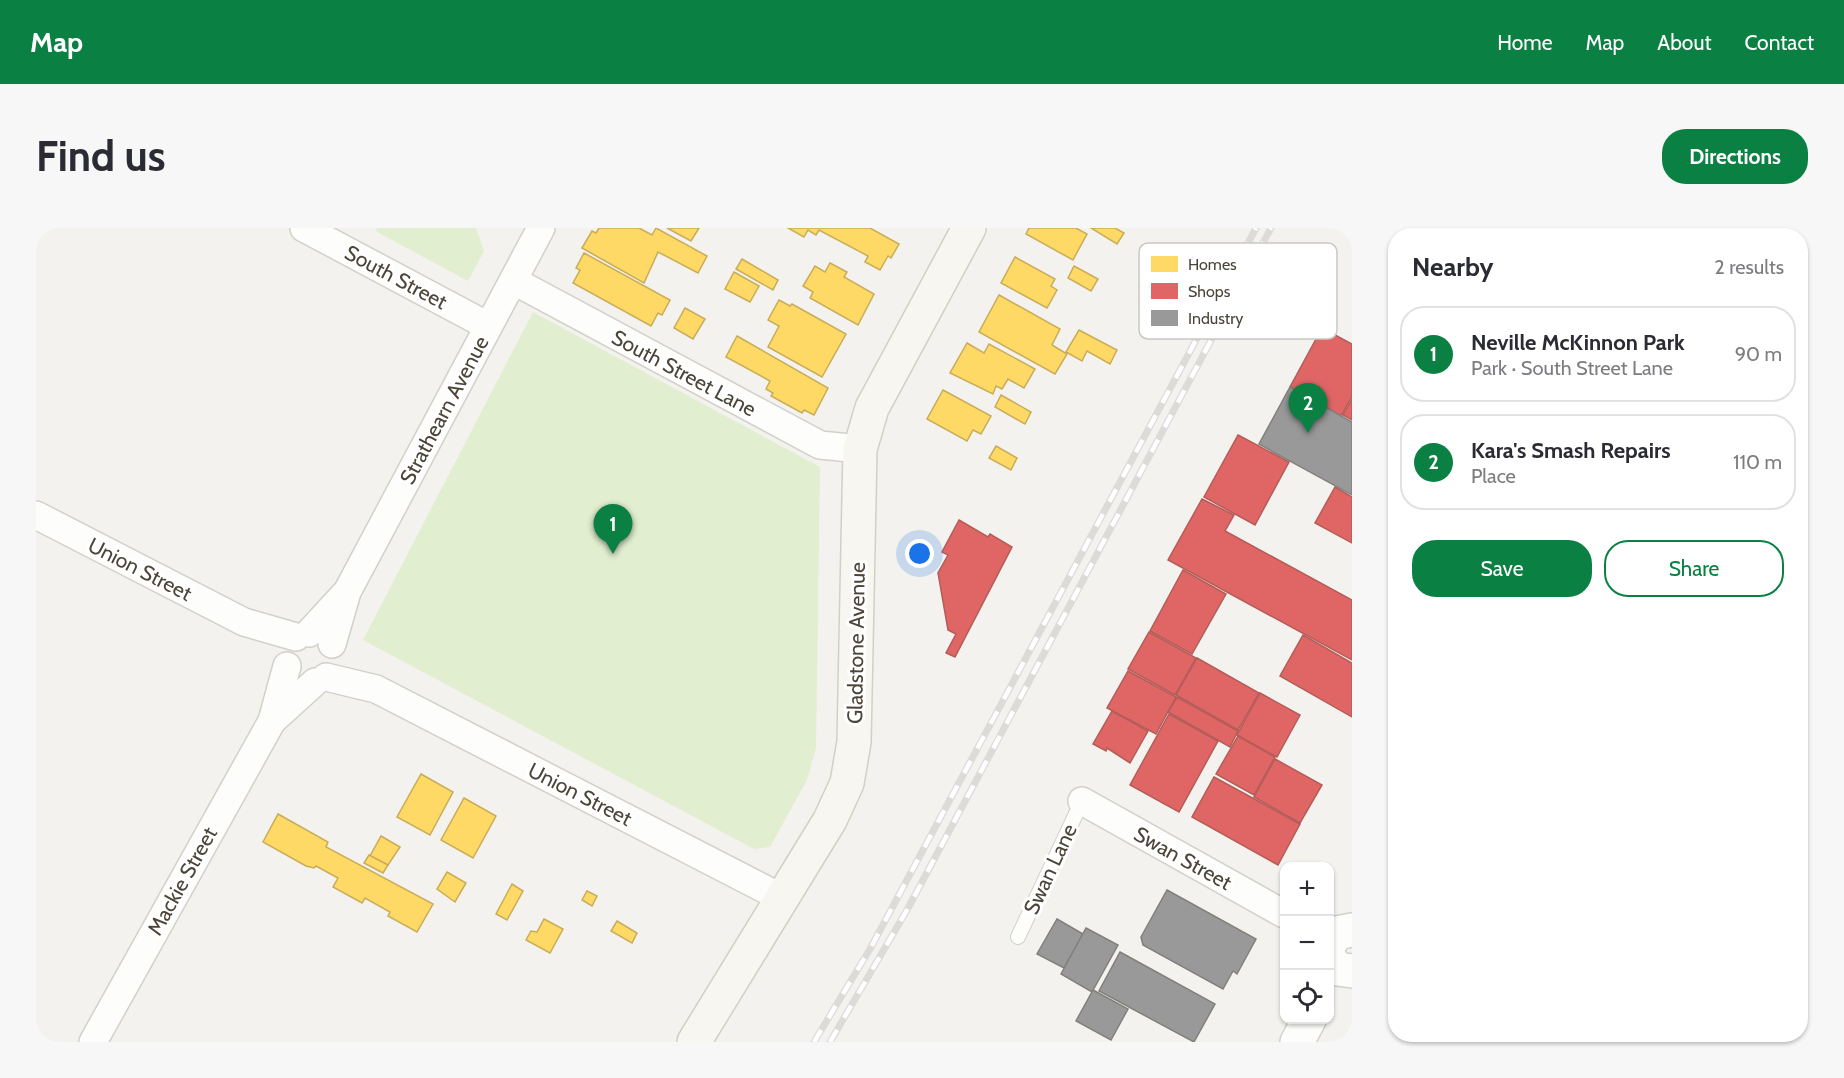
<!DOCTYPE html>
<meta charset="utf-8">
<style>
body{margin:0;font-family:Cabin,sans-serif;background:#f7f7f7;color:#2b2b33}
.controls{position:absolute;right:18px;bottom:18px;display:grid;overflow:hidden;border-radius:12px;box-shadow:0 2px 4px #0004}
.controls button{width:54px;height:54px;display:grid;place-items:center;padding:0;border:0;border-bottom:2px solid #e1e1e2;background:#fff;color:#2b2b33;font:30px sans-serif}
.you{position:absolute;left:884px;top:326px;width:21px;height:21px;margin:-15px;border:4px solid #fff;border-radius:50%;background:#1a73e8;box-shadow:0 0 0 9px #1a73e833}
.badge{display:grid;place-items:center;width:39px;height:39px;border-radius:50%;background:#0b8043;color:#fff;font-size:20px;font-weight:700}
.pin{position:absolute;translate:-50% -50px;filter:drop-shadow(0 2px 3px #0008)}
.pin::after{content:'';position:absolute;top:32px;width:21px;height:18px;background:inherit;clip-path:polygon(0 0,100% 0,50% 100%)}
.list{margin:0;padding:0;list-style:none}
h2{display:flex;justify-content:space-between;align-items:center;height:78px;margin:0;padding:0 24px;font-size:26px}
h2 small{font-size:20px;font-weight:400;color:#7c7c81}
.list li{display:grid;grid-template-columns:39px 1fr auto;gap:18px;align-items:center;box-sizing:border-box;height:96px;margin:0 12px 12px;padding:0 12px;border:2px solid #e1e1e2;border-radius:24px}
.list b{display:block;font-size:22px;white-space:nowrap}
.list p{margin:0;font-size:20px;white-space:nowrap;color:#7c7c81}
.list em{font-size:20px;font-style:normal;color:#7c7c81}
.actions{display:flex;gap:12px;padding:18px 24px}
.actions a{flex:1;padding:14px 0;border:2px solid #0b8043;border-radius:24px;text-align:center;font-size:21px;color:#0b8043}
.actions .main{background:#0b8043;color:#fff}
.icon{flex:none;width:33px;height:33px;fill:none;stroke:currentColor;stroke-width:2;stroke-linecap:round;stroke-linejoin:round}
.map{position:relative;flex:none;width:1316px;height:814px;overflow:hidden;border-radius:24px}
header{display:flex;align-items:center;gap:36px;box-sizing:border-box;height:84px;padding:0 30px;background:#0b8043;color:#fff}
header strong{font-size:28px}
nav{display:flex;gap:33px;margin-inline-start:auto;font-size:21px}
.intro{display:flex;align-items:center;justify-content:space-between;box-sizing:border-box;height:144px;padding:0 36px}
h1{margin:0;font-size:42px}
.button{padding:15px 27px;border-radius:24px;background:#0b8043;color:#fff;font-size:21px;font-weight:700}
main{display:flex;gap:36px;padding:0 36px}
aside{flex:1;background:#fff;border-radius:24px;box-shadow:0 2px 4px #0004}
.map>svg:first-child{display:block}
.green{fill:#e1eecf}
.homes{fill:#ffd966;stroke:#c9ac58;stroke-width:1.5}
.shops{fill:#e06666;stroke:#b35c58;stroke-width:1.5}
.industry{fill:#999;stroke:#82807c;stroke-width:1.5}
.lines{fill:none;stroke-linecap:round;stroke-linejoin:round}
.service-casing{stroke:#d2d0cb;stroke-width:16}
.minor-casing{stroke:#d2d0cb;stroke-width:30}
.tertiary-casing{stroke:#d2d0cb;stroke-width:36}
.secondary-casing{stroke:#d3cfc5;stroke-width:36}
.service{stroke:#fdfdfc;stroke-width:14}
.minor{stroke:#fdfdfc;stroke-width:27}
.tertiary{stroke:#fdfdfc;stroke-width:33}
.secondary{stroke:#f7f6f1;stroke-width:33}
.rail-casing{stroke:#dbdbda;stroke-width:7}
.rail{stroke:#fff;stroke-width:4.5;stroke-dasharray:14;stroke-linecap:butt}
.labels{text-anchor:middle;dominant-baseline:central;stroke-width:6;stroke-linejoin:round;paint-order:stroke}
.street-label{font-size:21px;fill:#4b4439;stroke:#fff}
.key{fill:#fff;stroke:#c9c7c4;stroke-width:1.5}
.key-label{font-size:16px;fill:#4b4439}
</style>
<header>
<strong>Map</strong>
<nav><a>Home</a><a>Map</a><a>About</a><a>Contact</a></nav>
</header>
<div class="intro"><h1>Find us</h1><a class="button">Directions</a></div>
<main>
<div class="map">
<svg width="1316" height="814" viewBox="0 0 1316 814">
<rect width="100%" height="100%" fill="#f4f2ee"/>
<g class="green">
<polygon points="340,0 440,0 448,23 432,53 341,4"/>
<polygon points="497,84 784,239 780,520 771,552 734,619 718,621 327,412"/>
</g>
<g class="homes">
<polygon points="563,0 603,0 616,7 620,0 671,28 662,45 622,24 608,55 546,20 556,3 560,5"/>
<polygon points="631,0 663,0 655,13"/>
<polygon points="752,0 834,0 863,16 855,30 852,28 844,42 829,34 832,28 783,2 780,7 772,2 768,9"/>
<polygon points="993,0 1040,0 1051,6 1037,32 990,6"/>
<polygon points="1055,0 1079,0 1088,5 1081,16"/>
<polygon points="548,25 634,72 626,87 622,85 615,98 537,55 544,42 540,40"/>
<polygon points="979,29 1019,51 1015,58 1021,62 1011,80 965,55"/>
<polygon points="706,31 742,52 737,62 700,41"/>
<polygon points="794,35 811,44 808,49 838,66 822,97 774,70 777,64 767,58 779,38 789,44"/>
<polygon points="1038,38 1062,51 1055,63 1032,50"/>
<polygon points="698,44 723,58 714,74 689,61"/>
<polygon points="963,67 1024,101 1016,117 1031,126 1019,146 943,104"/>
<polygon points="743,72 754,78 756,76 810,106 786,149 732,119 743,98 732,92"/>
<polygon points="649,80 669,91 657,111 638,100"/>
<polygon points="1043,102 1081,122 1074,136 1051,123 1046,133 1030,124"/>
<polygon points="701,108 792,160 778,187 768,182 766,185 735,168 737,165 730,161 734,153 690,129"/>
<polygon points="931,115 948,125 953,116 999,141 988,160 972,151 966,161 960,158 957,166 914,145"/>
<polygon points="907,162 955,188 945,206 937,202 931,213 891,191"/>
<polygon points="965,167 995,184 989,196 959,179"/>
<polygon points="960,218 981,230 975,242 953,230"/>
<polygon points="385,546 417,564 394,607 361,589"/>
<polygon points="428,570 460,588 437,630 405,612"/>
<polygon points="242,586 292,614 290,619 397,676 381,704 352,688 354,684 329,670 326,675 297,659 302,650 280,638 278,640 270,638 227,614"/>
<polygon points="345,608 364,619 352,637 334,628"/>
<polygon points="333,627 352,637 347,645 328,635"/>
<polygon points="411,644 430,655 419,674 401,661"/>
<polygon points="476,656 487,663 471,692 460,686"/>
<polygon points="551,663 561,668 556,678 546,672"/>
<polygon points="508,691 527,701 514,725 490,712 495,703 501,704"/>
<polygon points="581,693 601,705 596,715 575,703"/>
</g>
<g class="shops">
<polygon points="1286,100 1316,116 1316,168 1305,188 1254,159"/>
<polygon points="1316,171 1316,192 1307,187"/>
<polygon points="1202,207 1253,234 1219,297 1168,269"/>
<polygon points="1299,259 1316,269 1316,315 1279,295"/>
<polygon points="1166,271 1198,287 1189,303 1316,372 1316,432 1132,332"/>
<polygon points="923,292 952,309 954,306 976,319 919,429 910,425 920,406 912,402 902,345 912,327 906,324"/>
<polygon points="1147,342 1190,366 1156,426 1114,403"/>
<polygon points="1113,404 1160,430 1139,467 1092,441"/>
<polygon points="1267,407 1316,435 1316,489 1244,448"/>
<polygon points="1161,430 1223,465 1202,502 1140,467"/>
<polygon points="1092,443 1140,469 1120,506 1071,480"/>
<polygon points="1224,465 1264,487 1241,529 1201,507"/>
<polygon points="1141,469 1202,503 1194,519 1132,484"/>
<polygon points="1076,483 1112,503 1094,535 1071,520 1070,523 1057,516"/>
<polygon points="1133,486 1182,513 1143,584 1094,557"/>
<polygon points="1202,508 1239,529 1218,567 1180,546"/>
<polygon points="1239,531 1286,557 1264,595 1218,569"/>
<polygon points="1178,549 1264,596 1242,637 1156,589"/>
</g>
<g class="industry">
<polygon points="1254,159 1316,194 1316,267 1223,216"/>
<polygon points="1131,662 1220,711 1201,746 1197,743 1187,761 1107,717 1105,709"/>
<polygon points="1021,691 1047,706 1028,740 1001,726"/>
<polygon points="1050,700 1082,717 1056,764 1025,746"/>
<polygon points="1084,724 1179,776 1158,814 1063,763"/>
<polygon points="1057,762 1092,781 1075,812 1040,793"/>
</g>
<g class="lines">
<defs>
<polyline id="service" points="982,709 1046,573"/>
<g id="minor">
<polyline points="268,0 452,98"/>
<polyline points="478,53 784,217 824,221"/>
<polyline points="0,287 208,394 260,409"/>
<polyline points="273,405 308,367"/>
<polyline points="296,416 311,364 505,0"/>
<polyline points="290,449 340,461 748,671"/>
<polyline points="236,493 279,454"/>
<polyline points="1046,573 1248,686"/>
<polyline points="57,814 236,493 251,438"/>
</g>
<g id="tertiary">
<polyline points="1294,715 1301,705 1316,702"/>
<polyline points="1294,731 1301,741 1316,743"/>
<polyline points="1261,814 1273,792"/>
</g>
<polyline id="secondary" points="658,814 794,592 811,555 818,514 824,221 836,180 933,0"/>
</defs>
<use href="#service" class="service-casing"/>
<use href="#minor" class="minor-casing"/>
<use href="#tertiary" class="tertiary-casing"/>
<use href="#secondary" class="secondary-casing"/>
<use href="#service" class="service"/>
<use href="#minor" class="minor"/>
<use href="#tertiary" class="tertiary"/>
<use href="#secondary" class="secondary"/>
<defs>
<g id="rail">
<polyline points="778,814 834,721 1220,0"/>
<polyline points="794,814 871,682 1235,0"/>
</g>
</defs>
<use href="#rail" class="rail-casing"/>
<use href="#rail" class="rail"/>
</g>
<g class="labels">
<g class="street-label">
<text transform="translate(360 49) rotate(28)">South Street</text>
<text transform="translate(648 145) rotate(28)">South Street Lane</text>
<text transform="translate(408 182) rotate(-62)">Strathearn Avenue</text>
<text transform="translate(104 341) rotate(27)">Union Street</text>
<text transform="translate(820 415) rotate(-89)">Gladstone Avenue</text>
<text transform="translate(544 566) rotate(27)">Union Street</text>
<text transform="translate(1147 630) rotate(29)">Swan Street</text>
<text transform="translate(1014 641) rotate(-65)">Swan Lane</text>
<text transform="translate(146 653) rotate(-61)">Mackie Street</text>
</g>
</g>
<rect x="1103" y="15" width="198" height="96" rx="9" class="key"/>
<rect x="1115" y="28" width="27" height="16" fill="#ffd966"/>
<rect x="1115" y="55" width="27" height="16" fill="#e06666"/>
<rect x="1115" y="82" width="27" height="16" fill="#999"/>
<g class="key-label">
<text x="1152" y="42">Homes</text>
<text x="1152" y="69">Shops</text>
<text x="1152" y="96">Industry</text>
</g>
</svg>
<div class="controls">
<button>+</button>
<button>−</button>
<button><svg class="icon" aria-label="locate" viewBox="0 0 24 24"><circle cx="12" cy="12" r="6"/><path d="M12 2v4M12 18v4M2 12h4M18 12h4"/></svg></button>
</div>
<div class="you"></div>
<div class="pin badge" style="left:577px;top:326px">1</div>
<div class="pin badge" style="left:1272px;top:205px">2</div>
</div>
<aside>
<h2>Nearby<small>2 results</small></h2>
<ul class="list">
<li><span class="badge">1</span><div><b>Neville McKinnon Park</b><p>Park · South Street Lane</p></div><em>90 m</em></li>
<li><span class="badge">2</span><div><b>Kara's Smash Repairs</b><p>Place</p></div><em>110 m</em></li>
</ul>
<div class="actions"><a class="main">Save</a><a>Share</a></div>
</aside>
</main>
